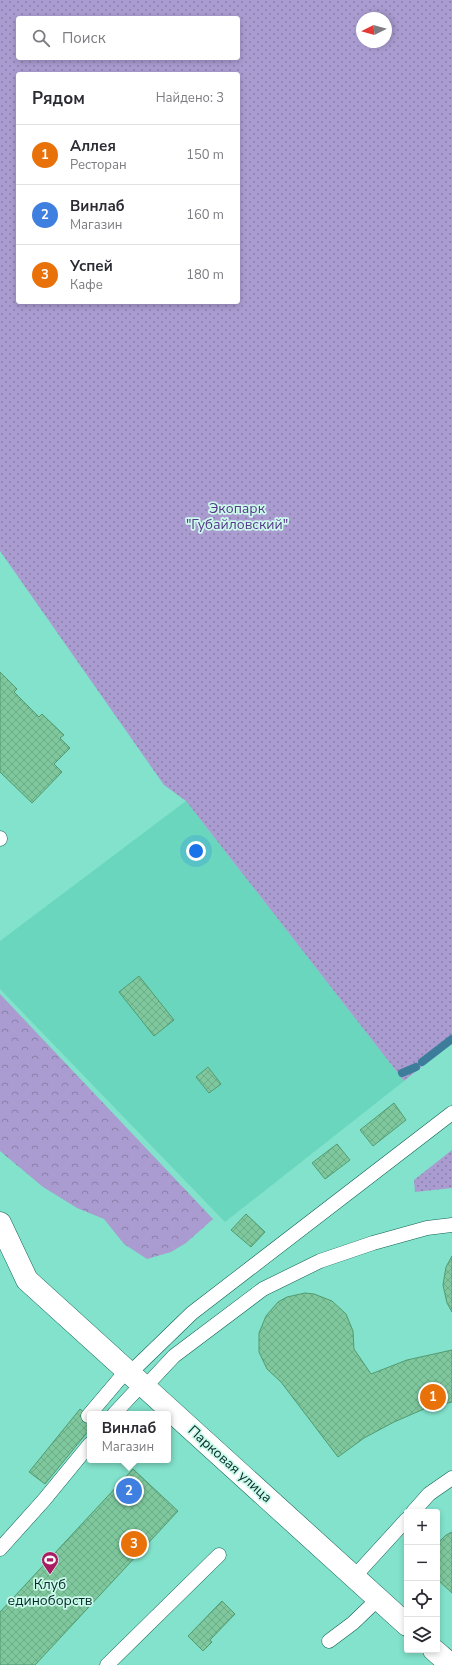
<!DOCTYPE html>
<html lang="ru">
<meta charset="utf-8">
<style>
body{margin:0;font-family:"Nunito Sans",sans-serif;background:#f2f2f3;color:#2b2b33}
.controls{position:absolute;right:12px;bottom:12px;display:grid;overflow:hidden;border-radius:4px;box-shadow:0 2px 6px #0003}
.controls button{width:36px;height:36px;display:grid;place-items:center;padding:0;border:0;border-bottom:1px solid #e1e1e2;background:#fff;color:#2b2b33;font:20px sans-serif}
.compass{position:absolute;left:356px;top:12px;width:36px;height:36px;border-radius:50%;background:#fff;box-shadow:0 2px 6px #0003;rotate:265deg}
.you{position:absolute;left:196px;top:851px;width:14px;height:14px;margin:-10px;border:3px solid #fff;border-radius:50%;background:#1a73e8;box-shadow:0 0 0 6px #1a73e833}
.badge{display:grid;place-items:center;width:26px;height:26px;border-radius:50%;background:#a81d61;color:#fff;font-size:13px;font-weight:700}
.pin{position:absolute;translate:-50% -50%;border:2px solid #fff;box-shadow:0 1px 4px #0006}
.popup{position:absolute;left:87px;top:1411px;width:84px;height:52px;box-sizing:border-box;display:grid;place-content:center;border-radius:4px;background:#fff;filter:drop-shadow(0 1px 3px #0005);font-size:13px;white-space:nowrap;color:#7c7c81}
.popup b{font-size:15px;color:#2b2b33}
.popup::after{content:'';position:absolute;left:50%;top:100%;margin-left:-8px;border:8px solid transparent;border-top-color:#fff}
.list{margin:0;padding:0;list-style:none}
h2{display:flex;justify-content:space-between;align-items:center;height:52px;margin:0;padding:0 16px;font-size:17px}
h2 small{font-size:13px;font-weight:400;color:#7c7c81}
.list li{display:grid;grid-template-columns:26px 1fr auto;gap:12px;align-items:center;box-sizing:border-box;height:60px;padding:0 16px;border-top:1px solid #e1e1e2}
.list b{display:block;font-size:15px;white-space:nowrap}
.list p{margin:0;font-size:13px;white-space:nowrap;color:#7c7c81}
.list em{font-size:13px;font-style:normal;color:#7c7c81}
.icon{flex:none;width:22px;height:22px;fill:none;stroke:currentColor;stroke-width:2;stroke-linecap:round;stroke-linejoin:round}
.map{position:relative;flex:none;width:452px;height:1665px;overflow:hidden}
.search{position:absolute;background:#fff;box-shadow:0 2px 6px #0003;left:16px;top:16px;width:224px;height:44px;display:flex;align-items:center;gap:10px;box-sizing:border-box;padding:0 14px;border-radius:4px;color:#7c7c81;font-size:15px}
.panel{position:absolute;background:#fff;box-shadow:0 2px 6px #0003;left:16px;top:72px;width:224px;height:232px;border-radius:4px}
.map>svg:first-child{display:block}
.built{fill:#6ad6be}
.forest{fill:url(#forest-crowns)}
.park{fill:url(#park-dots);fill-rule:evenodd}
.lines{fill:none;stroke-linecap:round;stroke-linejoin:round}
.stream{stroke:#3b7d9a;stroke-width:8}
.building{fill:url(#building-cross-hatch);stroke:#529b71}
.service-casing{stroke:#0f6253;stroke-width:15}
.minor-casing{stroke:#0f6253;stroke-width:23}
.service{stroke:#fff;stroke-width:14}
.minor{stroke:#fff;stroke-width:22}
.labels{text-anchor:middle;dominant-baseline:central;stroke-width:3.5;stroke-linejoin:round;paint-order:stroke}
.park-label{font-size:14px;fill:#563989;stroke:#ccf9ec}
.street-label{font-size:14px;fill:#022e26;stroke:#ccf9ec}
.poi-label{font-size:14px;fill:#022e26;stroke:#ccf9ec}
</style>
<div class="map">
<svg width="452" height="1665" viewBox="0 0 452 1665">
<defs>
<pattern id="forest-crowns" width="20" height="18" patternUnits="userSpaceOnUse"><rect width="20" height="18" fill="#aa9cd1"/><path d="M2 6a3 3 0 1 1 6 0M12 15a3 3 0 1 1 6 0" fill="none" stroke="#8880a9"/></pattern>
<pattern id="park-dots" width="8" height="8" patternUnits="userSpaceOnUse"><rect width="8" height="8" fill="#aa9cd1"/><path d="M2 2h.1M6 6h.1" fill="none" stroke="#8880a9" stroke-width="1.8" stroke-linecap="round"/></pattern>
<pattern id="building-cross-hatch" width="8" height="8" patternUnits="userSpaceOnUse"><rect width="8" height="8" fill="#7fc89d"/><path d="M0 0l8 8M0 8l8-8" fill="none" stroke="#6cac87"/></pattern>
</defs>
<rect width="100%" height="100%" fill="#82e2cb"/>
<polygon class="built" points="186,801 404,1081 225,1222 0,989 0,941"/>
<polygon class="forest" points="0,994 213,1219 186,1243 171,1252 147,1259 124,1244 104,1219 77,1208 43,1187 0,1151"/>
<g class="park">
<path d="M 0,0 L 452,0 L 452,1042 L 404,1081 L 186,801 L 164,785 L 0,551 ZM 18,18 L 238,18 L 238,58 L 18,58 ZM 362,18 L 386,18 L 386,42 L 362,42 ZM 18,74 L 238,74 L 238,302 L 18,302 Z"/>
<polygon points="452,1150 452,1188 415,1192 414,1180"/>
</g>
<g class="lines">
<g class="stream">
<polyline points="422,1062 452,1039"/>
<polyline points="402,1073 416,1067"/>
</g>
</g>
<g class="building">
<polygon points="0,672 17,689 14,692 39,717 42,714 64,735 60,738 70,748 54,764 62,772 32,803 0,772"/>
<polygon points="139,976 174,1020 154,1036 119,992"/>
<polygon points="208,1067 221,1084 209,1093 196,1077"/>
<polygon points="394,1103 406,1120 373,1146 360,1130"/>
<polygon points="337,1144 350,1160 325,1179 312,1163"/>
<polygon points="246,1214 265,1232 251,1247 231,1230"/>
<polygon points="452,1256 452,1312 447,1303 443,1285 446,1267"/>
<polygon points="305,1293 314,1294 332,1301 346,1314 353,1331 354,1349 371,1374 407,1360 452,1350 452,1402 424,1409 394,1422 364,1438 338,1457 281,1382 267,1369 259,1352 259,1333 266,1316 278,1302 287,1297"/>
<polygon points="80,1409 90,1417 90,1429 45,1484 29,1472"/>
<polygon points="133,1469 178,1511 35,1665 0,1665 0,1612"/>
<polygon points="452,1532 452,1593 437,1579 437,1544 446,1535"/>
<polygon points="222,1601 235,1614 210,1640 212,1642 203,1651 188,1636"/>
</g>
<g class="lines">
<defs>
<g id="service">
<polyline points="0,838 0,839"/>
<polyline points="130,1373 192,1313 452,1113"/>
<polyline points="145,1387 174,1356 263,1289 320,1261 373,1243 427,1228 452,1225"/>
<polyline points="114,1414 142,1384"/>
<polyline points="88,1416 127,1370"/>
<polyline points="413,1512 429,1494 452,1478"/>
<polyline points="0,1549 44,1500 90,1444"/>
<polyline points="354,1577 407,1519"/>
<polyline points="329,1641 353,1623 378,1599"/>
<polyline points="107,1665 219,1555"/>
</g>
<g id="minor">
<polyline points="0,1223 27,1280 407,1625"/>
<polyline points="434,1650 451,1665"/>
</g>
</defs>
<use href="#service" class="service-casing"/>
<use href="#minor" class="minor-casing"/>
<use href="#service" class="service"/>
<use href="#minor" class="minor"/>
</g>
<defs>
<symbol id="stadium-pin" viewBox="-11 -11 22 30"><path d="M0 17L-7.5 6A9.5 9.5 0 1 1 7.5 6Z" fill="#a81d61" stroke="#ccf9ec"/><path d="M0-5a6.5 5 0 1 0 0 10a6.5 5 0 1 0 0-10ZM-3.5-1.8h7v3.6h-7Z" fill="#fff"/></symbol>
</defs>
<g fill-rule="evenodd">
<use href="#stadium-pin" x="40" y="1550" width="20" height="27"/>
</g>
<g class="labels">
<g class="park-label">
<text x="237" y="508">Экопарк<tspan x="237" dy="16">"Губайловский"</tspan></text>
</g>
<g class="street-label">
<text transform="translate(230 1464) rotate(42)">Парковая улица</text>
</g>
<g class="poi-label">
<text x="50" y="1584">Клуб<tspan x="50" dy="16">единоборств</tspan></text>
</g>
</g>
</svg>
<div class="controls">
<button>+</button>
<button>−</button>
<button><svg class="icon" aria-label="locate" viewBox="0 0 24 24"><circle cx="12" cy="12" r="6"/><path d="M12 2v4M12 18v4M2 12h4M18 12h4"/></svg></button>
<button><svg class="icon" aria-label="layers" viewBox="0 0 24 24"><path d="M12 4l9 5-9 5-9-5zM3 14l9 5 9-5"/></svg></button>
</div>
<svg class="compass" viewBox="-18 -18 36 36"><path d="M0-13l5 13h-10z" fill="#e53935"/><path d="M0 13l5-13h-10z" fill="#7c7c81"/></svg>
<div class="you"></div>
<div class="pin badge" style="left:433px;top:1397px;background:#e8710a">1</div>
<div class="pin badge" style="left:129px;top:1491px;background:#3f7fe0">2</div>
<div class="popup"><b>Винлаб</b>Магазин</div>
<div class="pin badge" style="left:134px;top:1544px;background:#e8710a">3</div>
<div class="search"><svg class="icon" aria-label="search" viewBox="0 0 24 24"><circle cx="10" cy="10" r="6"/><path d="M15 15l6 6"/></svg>Поиск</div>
<section class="panel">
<h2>Рядом<small>Найдено: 3</small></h2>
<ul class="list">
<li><span class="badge" style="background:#e8710a">1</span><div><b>Аллея</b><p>Ресторан</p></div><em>150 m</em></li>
<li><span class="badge" style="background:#3f7fe0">2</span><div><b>Винлаб</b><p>Магазин</p></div><em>160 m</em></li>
<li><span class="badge" style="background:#e8710a">3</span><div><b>Успей</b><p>Кафе</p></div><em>180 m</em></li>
</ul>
</section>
</div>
